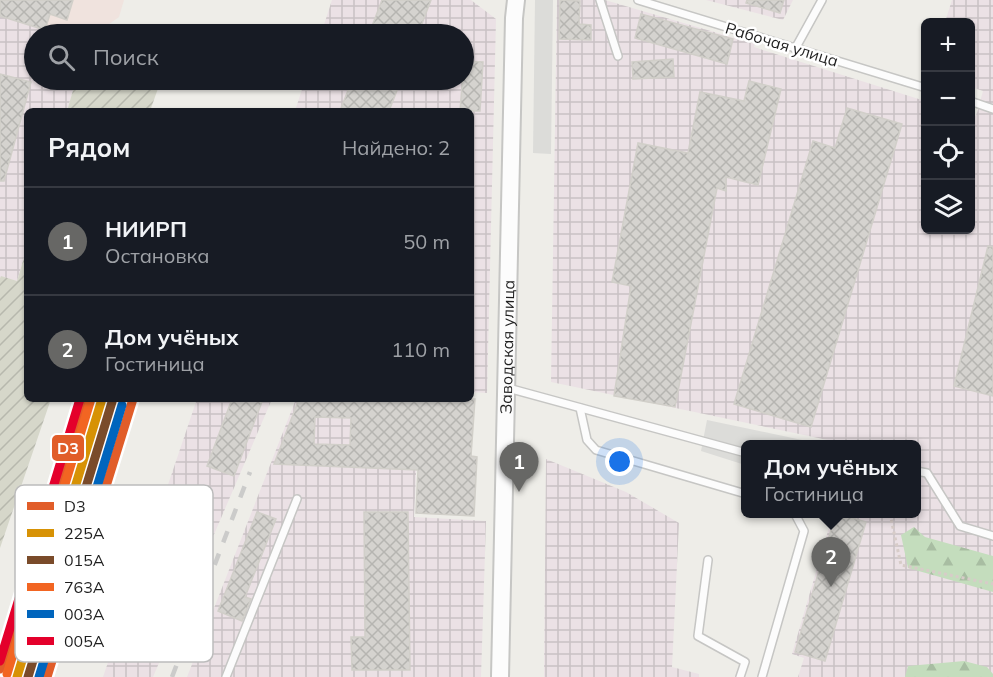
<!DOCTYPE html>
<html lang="ru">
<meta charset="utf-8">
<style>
body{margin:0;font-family:Mulish,sans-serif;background:#20242c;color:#f1f3f6}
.controls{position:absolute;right:18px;top:18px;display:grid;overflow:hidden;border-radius:9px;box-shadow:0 2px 4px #0004}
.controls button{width:54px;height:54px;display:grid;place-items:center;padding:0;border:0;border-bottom:2px solid #363941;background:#171b24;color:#f1f3f6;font:30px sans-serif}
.you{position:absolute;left:620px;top:462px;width:21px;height:21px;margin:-15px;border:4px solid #fff;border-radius:50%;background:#1a73e8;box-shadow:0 0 0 9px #1a73e833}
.badge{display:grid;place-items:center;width:39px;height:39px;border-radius:50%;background:#676765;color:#fff;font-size:20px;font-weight:700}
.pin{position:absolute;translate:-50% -50px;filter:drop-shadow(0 2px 3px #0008)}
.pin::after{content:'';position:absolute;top:32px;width:21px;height:18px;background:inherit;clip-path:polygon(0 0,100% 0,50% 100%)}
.popup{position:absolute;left:741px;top:440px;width:180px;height:78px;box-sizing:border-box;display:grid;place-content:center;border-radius:9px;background:#171b24;filter:drop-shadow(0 2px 4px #0005);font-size:20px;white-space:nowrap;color:#9ea1a6}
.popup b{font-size:22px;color:#f1f3f6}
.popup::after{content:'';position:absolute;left:50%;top:100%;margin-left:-12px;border:12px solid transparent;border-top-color:#171b24}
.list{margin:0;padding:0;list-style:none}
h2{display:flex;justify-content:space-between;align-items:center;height:78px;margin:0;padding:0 24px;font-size:26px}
h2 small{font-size:20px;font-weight:400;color:#9ea1a6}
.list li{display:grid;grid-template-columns:39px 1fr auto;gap:18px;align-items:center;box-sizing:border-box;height:108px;padding:0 24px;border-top:2px solid #363941}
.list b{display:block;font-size:22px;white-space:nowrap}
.list p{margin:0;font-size:20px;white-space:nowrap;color:#9ea1a6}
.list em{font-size:20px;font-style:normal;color:#9ea1a6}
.icon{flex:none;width:33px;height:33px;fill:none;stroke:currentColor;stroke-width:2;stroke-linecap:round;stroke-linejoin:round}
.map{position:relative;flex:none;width:993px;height:677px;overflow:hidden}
.search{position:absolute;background:#171b24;box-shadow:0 2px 4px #0004;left:24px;top:24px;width:450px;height:66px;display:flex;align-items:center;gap:15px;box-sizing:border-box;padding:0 21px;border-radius:33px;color:#9ea1a6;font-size:22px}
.panel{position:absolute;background:#171b24;box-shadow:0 2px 4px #0004;left:24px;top:108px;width:450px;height:294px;border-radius:9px}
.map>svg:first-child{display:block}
.commercial{fill:#f0e3de}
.industrial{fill:url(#industrial-grid)}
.construction{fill:url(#construction-furrows)}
.forest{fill:url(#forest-firs)}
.parking{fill:#dcdcd9}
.building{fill:url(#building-cross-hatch);stroke:#d1cfc9;stroke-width:1.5;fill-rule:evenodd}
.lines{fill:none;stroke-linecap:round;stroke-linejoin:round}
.service-casing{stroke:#c6c6c4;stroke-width:10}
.tertiary-casing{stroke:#c6c6c4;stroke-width:20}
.path{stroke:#d7ccc8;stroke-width:3;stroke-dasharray:3 3;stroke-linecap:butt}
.service{stroke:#fcfcfc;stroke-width:7}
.tertiary{stroke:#fcfcfc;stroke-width:16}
.rail{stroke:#cbcbca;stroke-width:4.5;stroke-dasharray:12 12;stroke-linecap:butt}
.rail-1-casing{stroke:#fff;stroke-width:14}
.rail-2-casing{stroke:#fff;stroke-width:14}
.rail-3-casing{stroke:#fff;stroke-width:14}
.rail-4-casing{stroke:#fff;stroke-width:14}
.rail-5-casing{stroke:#fff;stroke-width:14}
.rail-6-casing{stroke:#fff;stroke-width:14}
.rail-1{stroke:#e15d29;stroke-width:9}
.rail-2{stroke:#d79205;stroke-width:9}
.rail-3{stroke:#7a4b2a;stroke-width:9}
.rail-4{stroke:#f26522;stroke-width:9}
.rail-5{stroke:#0065bd;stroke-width:9}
.rail-6{stroke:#e4002b;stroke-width:9}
.labels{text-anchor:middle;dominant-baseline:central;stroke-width:5;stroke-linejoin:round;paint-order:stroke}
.street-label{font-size:16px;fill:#1f1f1f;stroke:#fff}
.key{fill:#fff;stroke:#bcbcbc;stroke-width:1.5}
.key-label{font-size:16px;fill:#1f1f1f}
.line-badge{stroke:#fff;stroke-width:2}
.badge-label{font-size:16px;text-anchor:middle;font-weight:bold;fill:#fff}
</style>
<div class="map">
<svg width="993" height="677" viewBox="0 0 993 677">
<defs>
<pattern id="industrial-grid" width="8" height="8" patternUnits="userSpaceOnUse" patternTransform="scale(1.5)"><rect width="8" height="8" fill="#ebe1e5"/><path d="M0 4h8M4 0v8" fill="none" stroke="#c9c1c4"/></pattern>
<pattern id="construction-furrows" width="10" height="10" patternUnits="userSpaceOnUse" patternTransform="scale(1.5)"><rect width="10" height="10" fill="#d6d7ca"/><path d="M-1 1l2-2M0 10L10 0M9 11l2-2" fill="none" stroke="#b7b8ad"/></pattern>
<pattern id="forest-firs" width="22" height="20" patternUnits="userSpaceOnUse" patternTransform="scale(1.5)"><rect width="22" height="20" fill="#c4ddbd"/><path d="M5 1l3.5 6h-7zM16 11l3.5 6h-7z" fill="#a8bda2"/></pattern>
<pattern id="building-cross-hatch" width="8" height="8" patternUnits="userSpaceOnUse" patternTransform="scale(1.5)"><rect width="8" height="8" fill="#d5d3cf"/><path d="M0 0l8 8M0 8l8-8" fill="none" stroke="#b6b5b1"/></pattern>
</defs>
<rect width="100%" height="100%" fill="#eeede8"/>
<polygon class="commercial" points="0,0 124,0 119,17 95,34 66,34 0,16"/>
<g class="industrial">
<polygon points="332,0 471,0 496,19 487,393 471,392 471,111 295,111 305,80 464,80 464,34 321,34"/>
<polygon points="557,0 605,0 755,44 754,47 763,50 925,101 926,230 970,230 971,115 976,116 983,91 971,87 970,22 945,22 952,0 993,0 993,677 798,677 804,658 792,654 833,514 916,514 916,444 847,444 551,382"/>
<polygon points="706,0 793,0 783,20"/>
<polygon points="0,16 66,34 34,34 34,80 76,80 67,111 27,111 27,248 17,281 1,277 0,278"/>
<polygon points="197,399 272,399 153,677 103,677"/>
<polygon points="296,399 427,399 417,453 414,517 486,521 481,677 187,677"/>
<polygon points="546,459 626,492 679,523 672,667 699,674 699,677 544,677"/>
</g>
<g class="construction">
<polygon points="76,80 161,80 150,111 67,111"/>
<polygon points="27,248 27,399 51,399 0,548 0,278 1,276 17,281"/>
</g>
<g class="forest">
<polygon points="914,527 925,537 993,556 993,592 908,568 901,535"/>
<polygon points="964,661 987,667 993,674 993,677 905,677 908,666"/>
</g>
<g class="parking">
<polygon points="535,0 553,0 551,154 533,153"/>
<polygon points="707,420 821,444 746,444 745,465 701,451"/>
</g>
<g class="building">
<polygon points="0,0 73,0 67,20 50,14 45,30 0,16"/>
<polygon points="382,0 431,0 418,34 369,34"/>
<polygon points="560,0 580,1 579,24 591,25 591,40 559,39"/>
<polygon points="747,0 784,0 780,13 746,3"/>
<polygon points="641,14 733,39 727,64 635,38"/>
<polygon points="673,59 674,77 633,79 632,62"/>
<polygon points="464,61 483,62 480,111 460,111"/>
<polygon points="0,74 31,82 4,181 0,181"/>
<polygon points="352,80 401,80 389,111 340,111"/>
<polygon points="749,81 781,89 758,185 726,177 726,191 717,188 675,407 614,396 631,286 612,282 638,143 688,153 700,92 744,101"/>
<polygon points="847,108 902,124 811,427 734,404 813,141 835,148"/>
<polygon points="988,246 993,247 993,396 954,386"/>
<polygon points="232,399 263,399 234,476 207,466"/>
<path d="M 299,399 L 475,399 L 471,456 L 477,457 L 474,516 L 416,513 L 418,470 L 274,464 ZM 315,417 L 351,418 L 350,445 L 314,444 Z"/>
<polygon points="257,512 276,519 245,597 251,599 242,621 218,611"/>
<polygon points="364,512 408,512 410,670 352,670 351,637 365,637"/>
<polygon points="836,513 866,522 825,661 795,652"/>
</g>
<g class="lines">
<defs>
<g id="service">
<polyline points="600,0 618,56"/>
<polyline points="638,0 926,88"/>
<polyline points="795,49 822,0"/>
<polyline points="970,101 993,109"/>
<polyline points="508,388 746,453"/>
<polyline points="580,408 587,440 596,450 746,494"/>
<polyline points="916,471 927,473 960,526 993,536"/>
<polyline points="708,560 698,636 745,662 740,677"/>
<polyline points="226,677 297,499"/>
<polyline points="762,677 804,531 795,514"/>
</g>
<g id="tertiary">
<path id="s1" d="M 500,677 L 514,18 L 516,0"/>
</g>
</defs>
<use href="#service" class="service-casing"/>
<use href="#tertiary" class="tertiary-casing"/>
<polyline class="path" points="890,514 901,565 993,584"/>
<use href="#service" class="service"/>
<use href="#tertiary" class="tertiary"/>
<polyline class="rail" points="172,677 250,472"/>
<defs>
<g id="rail-1">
<polyline points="0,669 83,399"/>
<polyline points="47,677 133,399"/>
</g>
<polyline id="rail-2" points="17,677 102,399"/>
<polyline id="rail-3" points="28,677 112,402"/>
<polyline id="rail-4" points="7,674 91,399"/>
<polyline id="rail-5" points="39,677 122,405"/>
<polyline id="rail-6" points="0,661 80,399"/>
</defs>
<use href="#rail-1" class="rail-1-casing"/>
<use href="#rail-2" class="rail-2-casing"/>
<use href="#rail-3" class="rail-3-casing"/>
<use href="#rail-4" class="rail-4-casing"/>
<use href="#rail-5" class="rail-5-casing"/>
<use href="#rail-6" class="rail-6-casing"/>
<use href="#rail-1" class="rail-1"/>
<use href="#rail-2" class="rail-2"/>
<use href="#rail-3" class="rail-3"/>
<use href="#rail-4" class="rail-4"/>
<use href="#rail-5" class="rail-5"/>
<use href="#rail-6" class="rail-6"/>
</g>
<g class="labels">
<g class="street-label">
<text transform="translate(782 44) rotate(17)">Рабочая улица</text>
<text stroke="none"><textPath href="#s1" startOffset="330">Заводская улица</textPath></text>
</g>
</g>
<rect x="15" y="485" width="198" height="177" rx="9" class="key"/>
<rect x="27" y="502" width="27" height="8" fill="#e15d29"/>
<rect x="27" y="529" width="27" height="8" fill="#d79205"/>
<rect x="27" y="556" width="27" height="8" fill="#7a4b2a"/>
<rect x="27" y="583" width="27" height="8" fill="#f26522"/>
<rect x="27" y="610" width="27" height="8" fill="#0065bd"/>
<rect x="27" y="637" width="27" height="8" fill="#e4002b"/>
<g class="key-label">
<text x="64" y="512">D3</text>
<text x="64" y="539">225А</text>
<text x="64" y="566">015А</text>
<text x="64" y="593">763А</text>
<text x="64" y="620">003А</text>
<text x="64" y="647">005А</text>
</g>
<rect class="line-badge" x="51" y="434" width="34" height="28" rx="6" fill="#e15d29"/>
<g class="badge-label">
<text x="68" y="454">D3</text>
</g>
</svg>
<div class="controls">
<button>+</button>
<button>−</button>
<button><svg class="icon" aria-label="locate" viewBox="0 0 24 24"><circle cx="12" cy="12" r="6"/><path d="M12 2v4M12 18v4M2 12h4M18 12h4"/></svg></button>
<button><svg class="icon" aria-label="layers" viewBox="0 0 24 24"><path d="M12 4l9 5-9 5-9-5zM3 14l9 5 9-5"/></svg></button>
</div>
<div class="you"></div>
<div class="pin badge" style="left:519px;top:492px">1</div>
<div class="pin badge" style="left:831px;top:587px">2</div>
<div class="popup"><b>Дом учёных</b>Гостиница</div>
<div class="search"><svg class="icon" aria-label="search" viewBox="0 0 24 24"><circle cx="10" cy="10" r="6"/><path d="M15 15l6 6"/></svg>Поиск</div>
<section class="panel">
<h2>Рядом<small>Найдено: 2</small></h2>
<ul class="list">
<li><span class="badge">1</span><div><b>НИИРП</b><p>Остановка</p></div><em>50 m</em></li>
<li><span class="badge">2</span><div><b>Дом учёных</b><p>Гостиница</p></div><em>110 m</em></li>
</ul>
</section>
</div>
